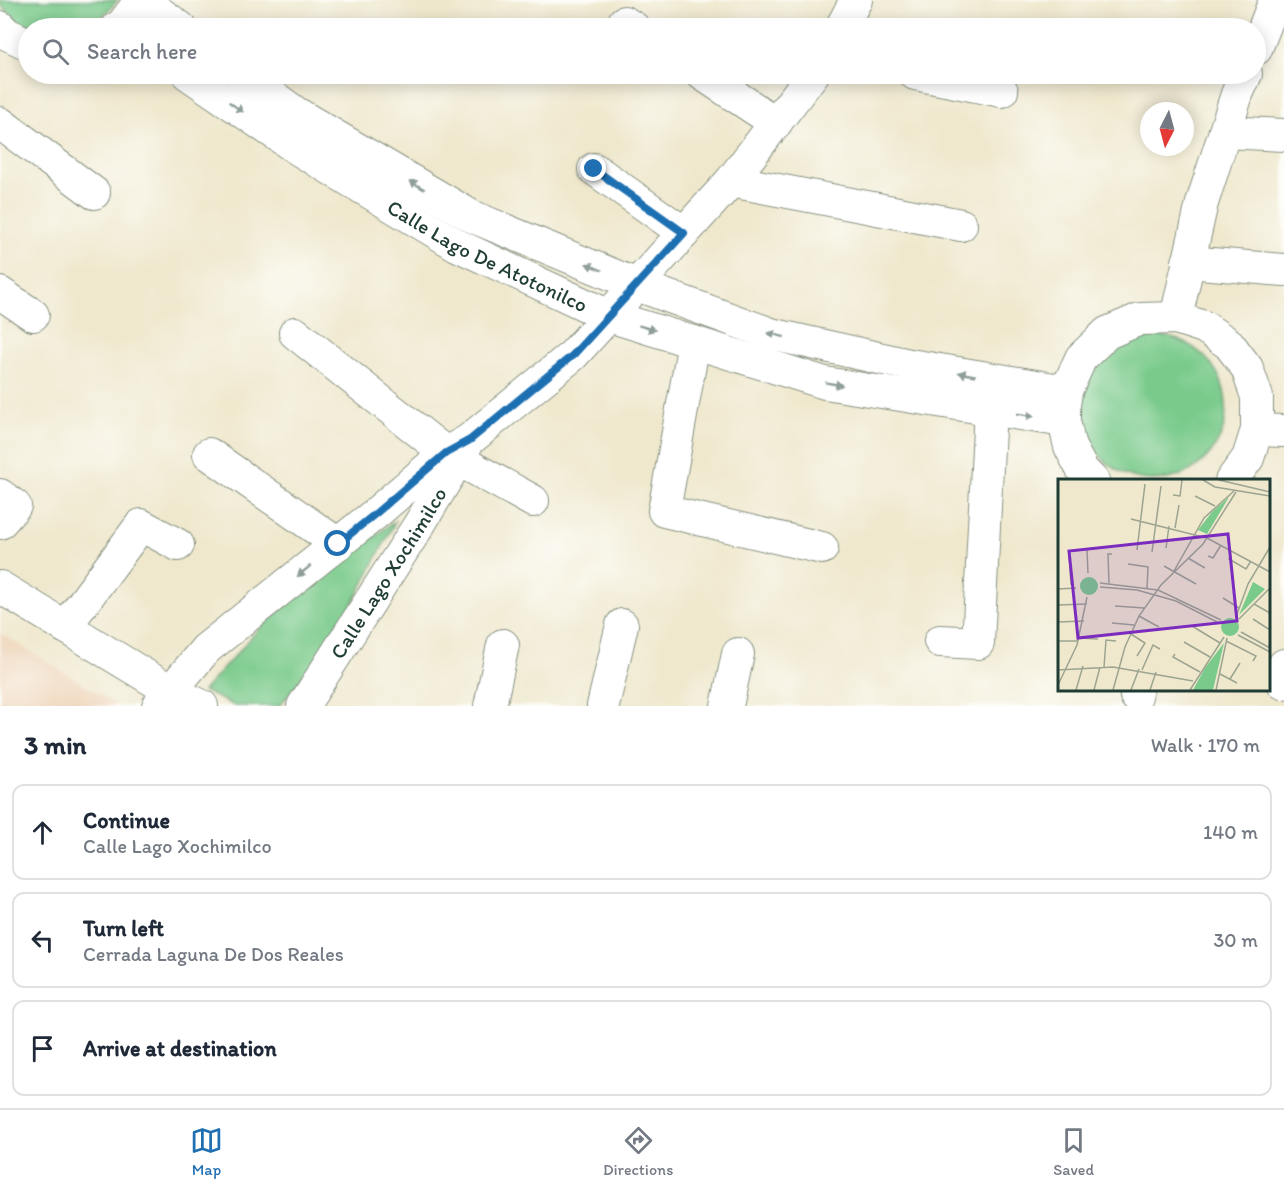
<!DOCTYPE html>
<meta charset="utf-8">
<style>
body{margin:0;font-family:Itim,sans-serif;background:#f2f2f3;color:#1f2937}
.compass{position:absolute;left:1140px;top:102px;width:54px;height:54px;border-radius:50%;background:#fff;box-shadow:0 3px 15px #0003;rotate:186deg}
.stop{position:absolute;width:18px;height:18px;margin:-14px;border:4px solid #1f6fb2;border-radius:50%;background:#fff}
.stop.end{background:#1f6fb2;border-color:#fff;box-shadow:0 2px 6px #0008}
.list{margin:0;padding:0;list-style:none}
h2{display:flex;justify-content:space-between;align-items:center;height:78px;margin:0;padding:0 24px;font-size:26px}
h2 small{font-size:20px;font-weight:400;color:#747a83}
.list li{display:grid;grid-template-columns:39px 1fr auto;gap:18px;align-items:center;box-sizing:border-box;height:96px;margin:0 12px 12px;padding:0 12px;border:2px solid #e0e1e3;border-radius:12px}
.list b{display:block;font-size:22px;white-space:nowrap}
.list p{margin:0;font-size:20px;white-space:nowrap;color:#747a83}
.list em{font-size:20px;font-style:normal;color:#747a83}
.icon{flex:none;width:33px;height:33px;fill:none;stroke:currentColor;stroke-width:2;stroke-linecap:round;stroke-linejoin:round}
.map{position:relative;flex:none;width:1284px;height:706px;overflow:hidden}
.search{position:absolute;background:#fff;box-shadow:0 3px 15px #0003;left:18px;right:18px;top:18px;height:66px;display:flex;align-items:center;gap:15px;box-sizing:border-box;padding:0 21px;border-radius:33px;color:#747a83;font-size:22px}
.sheet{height:402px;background:#fff}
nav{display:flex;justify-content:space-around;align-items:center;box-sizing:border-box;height:84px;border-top:2px solid #e0e1e3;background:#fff;font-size:16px;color:#747a83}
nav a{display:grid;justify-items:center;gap:3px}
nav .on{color:#1f6fb2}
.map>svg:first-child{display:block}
.built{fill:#efd6bc}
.green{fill:#79ca8b;stroke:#4c8460;stroke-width:1.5}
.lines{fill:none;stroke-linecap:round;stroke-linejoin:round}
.minor-casing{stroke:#879280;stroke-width:34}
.minor{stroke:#fff;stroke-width:32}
.oneway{fill:#8f9e9a}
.route{stroke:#1f6fb2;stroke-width:8}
.labels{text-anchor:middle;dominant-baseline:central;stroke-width:5;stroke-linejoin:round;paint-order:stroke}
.street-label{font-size:21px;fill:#1f3d34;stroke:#fdfcf7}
.inset-road{fill:none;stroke:#9ca490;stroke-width:1.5}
.view{fill:#7b2cbf;fill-opacity:0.15;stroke:#7b2cbf;stroke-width:3}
.inset-edge{fill:none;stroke:#1f3d34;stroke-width:3}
</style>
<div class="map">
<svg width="1284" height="706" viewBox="0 0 1284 706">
<rect width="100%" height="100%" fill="#fdfcf7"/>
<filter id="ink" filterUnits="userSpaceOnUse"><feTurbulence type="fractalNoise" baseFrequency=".0167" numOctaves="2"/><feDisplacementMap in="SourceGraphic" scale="12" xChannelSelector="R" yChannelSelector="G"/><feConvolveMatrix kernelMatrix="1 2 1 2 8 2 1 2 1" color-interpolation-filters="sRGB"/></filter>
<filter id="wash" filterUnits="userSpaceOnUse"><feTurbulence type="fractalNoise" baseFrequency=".008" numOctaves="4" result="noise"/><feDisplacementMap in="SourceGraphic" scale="24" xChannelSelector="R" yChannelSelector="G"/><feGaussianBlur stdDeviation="1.35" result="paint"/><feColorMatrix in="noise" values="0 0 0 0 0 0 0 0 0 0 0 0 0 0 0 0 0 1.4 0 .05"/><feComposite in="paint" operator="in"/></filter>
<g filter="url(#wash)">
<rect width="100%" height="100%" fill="#efe8cd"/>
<polygon class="built" points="0,633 117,705 116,706 0,706"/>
<g class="green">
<polygon points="0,0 118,0 102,17 81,28 35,28 17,20 1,5"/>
<circle cx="1154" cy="408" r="72"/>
<polygon points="396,520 357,596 313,666 279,706 235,706 203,691 257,631 295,597"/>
</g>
</g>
<g filter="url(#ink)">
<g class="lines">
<defs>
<g id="minor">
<polyline points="142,0 181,28"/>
<polyline points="624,22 634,28"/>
<polyline points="0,27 7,34 28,44"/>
<polyline points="117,28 122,25 141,0"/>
<polyline points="841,28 856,0"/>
<polyline points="1256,49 1275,0"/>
<path id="s1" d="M 188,74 L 296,148 L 457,245 L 609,316 L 825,383 L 1064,421"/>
<polyline points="242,74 296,113 471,216 637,285 771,334 910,365 1066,391"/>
<polyline points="702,74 776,123"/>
<polyline points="915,74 1002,91"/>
<polyline points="0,123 94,193"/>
<polyline points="1225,132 1284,135"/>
<polyline points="594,169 684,233"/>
<polyline points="731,181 961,225"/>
<polyline points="1188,262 1284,270"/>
<polyline points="0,293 33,315"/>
<polyline points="1176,318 1202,203 1237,94 1246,74"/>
<polyline points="295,333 446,453 533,501"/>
<polyline points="694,342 664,511 822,548"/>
<polyline points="1257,430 1284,431"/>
<polyline points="209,454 338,544"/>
<polyline points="1093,481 1083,471 1070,447 1064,421 1064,406 1066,391 1081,358 1107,333 1140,319 1176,318 1204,327 1229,344 1247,368 1257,397 1257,430 1248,458 1231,481"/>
<polyline points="0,495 15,506 0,523"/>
<polyline points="0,587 171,691 202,706"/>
<polyline points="65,627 141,525 178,545"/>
<polyline points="940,641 978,643 990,409"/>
<polyline points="1283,683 1284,665"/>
<polyline points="1136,696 1137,690"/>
<polyline points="158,706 206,649 375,514 446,453 469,440 573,355 731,181 813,74"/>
<path id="s2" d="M 303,706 L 419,525 L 465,448"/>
<polyline points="490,706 503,645"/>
<polyline points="603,706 622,625"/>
<polyline points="727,706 738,654"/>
</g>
</defs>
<use href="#minor" class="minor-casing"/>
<use href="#minor" class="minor"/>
</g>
<defs><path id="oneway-solid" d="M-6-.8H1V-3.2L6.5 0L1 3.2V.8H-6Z" transform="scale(1.5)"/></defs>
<g class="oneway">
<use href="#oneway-solid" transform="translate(236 107) rotate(35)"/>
<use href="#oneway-solid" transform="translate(417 185) rotate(-149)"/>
<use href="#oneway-solid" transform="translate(594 267) rotate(-157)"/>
<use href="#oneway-solid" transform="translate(647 328) rotate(17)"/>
<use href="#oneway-solid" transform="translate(776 335) rotate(-166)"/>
<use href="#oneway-solid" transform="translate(967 374) rotate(-170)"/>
<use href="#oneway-solid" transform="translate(834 384) rotate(10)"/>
<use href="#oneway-solid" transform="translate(1026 415) rotate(9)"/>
<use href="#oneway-solid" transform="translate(304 571) rotate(141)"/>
</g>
</g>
<g class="lines" filter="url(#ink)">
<polyline class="route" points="338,544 375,514 446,453 470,440 573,355 684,233 594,169"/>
</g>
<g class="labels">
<g class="street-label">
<text stroke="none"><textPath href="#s1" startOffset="351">Calle Lago De Atotonilco</textPath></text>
<text stroke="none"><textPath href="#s2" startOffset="158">Calle Lago Xochimilco</textPath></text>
</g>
</g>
<g transform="translate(1058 479)">
<rect width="212" height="212" fill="#efe8cd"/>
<path d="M 171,18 L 149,55 L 140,51 L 154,33 ZM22 107a9 9 0 1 1 18 0a9 9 0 1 1-18 0ZM 195,103 L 207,110 L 181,136 ZM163 148a9 9 0 1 1 18 0a9 9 0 1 1-18 0ZM 166,164 L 155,211 L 135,211 L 147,189 Z" fill="#79ca8b"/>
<path class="inset-road" d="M 145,1 L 157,8 L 212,17M 161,1 L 212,13M 115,16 L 122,17 L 124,1M 137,17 L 157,27M 73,40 L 149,59 L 212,93M 117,49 L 121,26M 108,69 L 111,47M 29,71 L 30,94M 79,71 L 87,5M 94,73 L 103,7M 11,74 L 13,106M 150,77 L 155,79 L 163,66M 173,77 L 171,80 L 188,90 L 193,82M 130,79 L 147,89M 70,85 L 90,88 L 89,109M 106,87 L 138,105M 116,92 L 146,39 L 176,12M 42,104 L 100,111 L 163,141M 51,104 L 50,75 L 54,75M 42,108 L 79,111 L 118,122 L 161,144M 0,110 L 18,109M 165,119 L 181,129M 196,125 L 212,134M 0,126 L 29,125M 57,127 L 86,129M 81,137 L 101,148M 178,138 L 190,105 L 212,68M 181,140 L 212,109M 195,140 L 212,151M 0,143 L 26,142M 54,144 L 76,146M 134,147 L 162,164M 183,153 L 212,169M 73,155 L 87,164 L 79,177M 180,156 L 212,173M 21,159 L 40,160M 0,162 L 20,162M 168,162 L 198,177 L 195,182M 126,163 L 152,178M 117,175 L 115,178 L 142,193M 46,188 L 48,161 L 58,162M 0,191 L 55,188 L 135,202M 84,191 L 95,166 L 102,170M 162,195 L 179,204M 172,200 L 182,184M 0,206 L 19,166 L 29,118M 18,211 L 25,187M 36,211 L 42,188M 55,211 L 67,168 L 81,137 L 103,106 L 145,65 L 178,13M 73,211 L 81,190M 92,211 L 98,193M 132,211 L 166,158M 158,211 L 169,159"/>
<path class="view" d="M 170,55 L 179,142 L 20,159 L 11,72 Z"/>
<rect width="212" height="212" class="inset-edge"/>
</g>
</svg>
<svg class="compass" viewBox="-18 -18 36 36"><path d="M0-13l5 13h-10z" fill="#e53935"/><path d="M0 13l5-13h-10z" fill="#747a83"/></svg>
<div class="stop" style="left:338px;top:544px"></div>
<div class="stop end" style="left:594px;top:169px"></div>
<div class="search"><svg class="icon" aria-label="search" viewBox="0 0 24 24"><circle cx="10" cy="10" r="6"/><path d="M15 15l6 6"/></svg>Search here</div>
</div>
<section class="sheet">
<h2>3 min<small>Walk · 170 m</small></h2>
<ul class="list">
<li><svg class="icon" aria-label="ahead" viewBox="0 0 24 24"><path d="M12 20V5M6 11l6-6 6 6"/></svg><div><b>Continue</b><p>Calle Lago Xochimilco</p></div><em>140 m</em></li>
<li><svg class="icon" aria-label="left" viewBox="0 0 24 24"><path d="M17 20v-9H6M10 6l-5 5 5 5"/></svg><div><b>Turn left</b><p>Cerrada Laguna De Dos Reales</p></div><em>30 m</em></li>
<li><svg class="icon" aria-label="arrive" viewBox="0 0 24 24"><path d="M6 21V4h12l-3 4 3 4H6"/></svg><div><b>Arrive at destination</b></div></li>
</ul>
</section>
<nav>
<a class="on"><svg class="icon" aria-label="map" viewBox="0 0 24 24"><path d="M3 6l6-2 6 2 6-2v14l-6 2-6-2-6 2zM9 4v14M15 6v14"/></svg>Map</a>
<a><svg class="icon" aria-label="directions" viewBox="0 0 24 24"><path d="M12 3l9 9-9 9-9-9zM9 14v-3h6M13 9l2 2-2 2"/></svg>Directions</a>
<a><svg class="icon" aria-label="saved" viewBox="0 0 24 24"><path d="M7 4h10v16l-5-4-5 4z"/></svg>Saved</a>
</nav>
